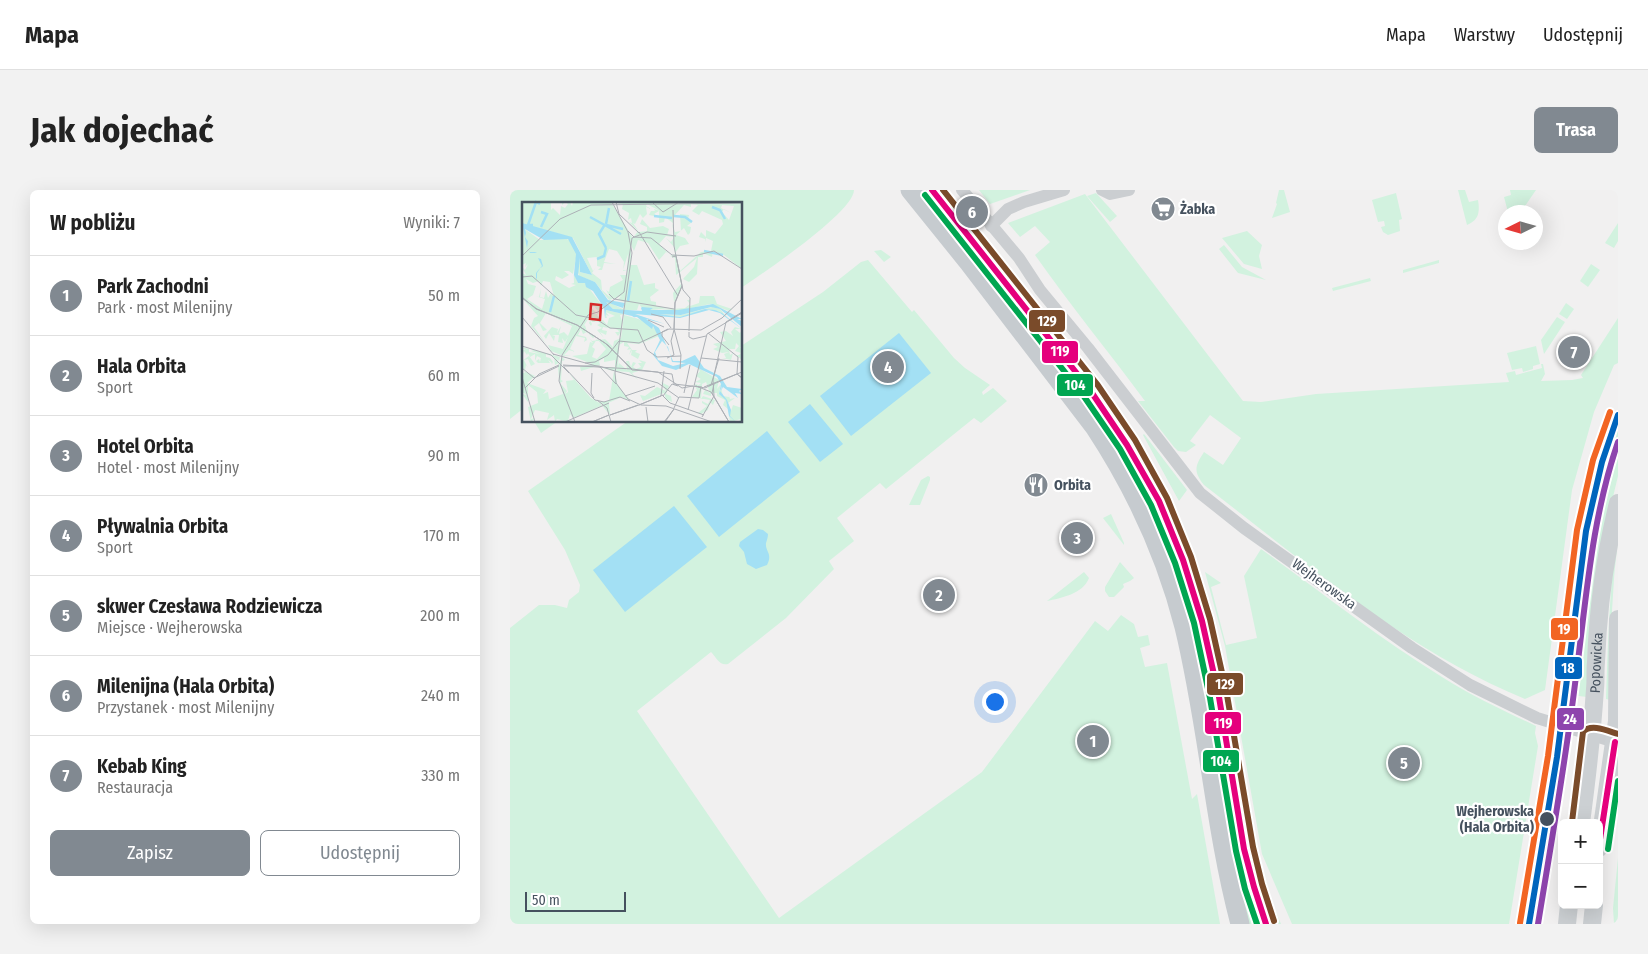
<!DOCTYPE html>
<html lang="pl">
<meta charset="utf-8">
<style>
body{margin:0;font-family:"Fira Sans Condensed",sans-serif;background:#f2f2f2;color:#222}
.controls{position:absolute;right:15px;bottom:15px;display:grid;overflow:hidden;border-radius:8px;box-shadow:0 5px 20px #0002}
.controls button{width:45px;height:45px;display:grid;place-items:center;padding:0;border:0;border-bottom:1px solid #e0e0e0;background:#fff;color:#222;font:25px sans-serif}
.compass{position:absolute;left:988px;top:15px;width:45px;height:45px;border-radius:50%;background:#fff;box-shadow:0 5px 20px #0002;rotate:265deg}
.scale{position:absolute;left:15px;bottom:12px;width:101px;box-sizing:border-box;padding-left:5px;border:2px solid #45515e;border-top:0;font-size:14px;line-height:18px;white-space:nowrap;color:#45515e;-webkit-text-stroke:4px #fff;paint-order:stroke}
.you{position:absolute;left:484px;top:511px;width:18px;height:18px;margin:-12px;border:4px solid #fff;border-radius:50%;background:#1a73e8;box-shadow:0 0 0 8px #1a73e833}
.badge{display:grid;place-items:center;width:32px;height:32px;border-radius:50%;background:#818991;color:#fff;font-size:16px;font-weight:700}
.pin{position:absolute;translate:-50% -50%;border:2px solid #fff;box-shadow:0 1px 5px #0006}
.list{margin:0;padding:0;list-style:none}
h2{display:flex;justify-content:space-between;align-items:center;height:65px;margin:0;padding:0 20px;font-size:21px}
h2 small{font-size:16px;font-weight:400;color:#767676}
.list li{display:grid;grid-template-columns:32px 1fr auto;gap:15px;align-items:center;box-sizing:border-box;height:80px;padding:0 20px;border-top:1px solid #e0e0e0}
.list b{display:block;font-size:19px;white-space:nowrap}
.list p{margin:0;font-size:16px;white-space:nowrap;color:#767676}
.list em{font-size:16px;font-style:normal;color:#767676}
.actions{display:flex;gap:10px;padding:15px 20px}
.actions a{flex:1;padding:11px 0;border:1px solid #818991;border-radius:8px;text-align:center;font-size:18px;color:#818991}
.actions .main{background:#818991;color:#fff}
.map{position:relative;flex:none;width:1108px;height:734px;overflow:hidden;border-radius:8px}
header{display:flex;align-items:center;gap:30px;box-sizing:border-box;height:70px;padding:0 25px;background:#fff;border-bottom:1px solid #e0e0e0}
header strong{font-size:24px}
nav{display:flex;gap:28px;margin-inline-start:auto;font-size:18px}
.intro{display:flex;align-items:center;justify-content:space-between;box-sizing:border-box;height:120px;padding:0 30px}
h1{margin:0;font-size:35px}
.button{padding:12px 22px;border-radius:8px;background:#818991;color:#fff;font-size:18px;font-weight:700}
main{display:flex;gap:30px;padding:0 30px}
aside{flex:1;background:#fff;border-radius:8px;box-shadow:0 5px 20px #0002}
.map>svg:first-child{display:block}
.green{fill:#d2f2df}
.water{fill:#a3e0f4}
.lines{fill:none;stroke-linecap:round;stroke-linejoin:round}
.street{stroke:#cbced1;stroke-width:12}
.secondary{stroke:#ccd0d3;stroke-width:18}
.primary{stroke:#c6cbcf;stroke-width:19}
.bus-1-casing{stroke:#fff;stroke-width:10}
.bus-2-casing{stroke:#fff;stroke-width:10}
.bus-3-casing{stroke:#fff;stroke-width:10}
.bus-1{stroke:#e5007d;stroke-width:6}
.bus-2{stroke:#00a651;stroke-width:6}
.bus-3{stroke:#7a4b2a;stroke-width:6}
.tram-1-casing{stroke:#fff;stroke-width:10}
.tram-2-casing{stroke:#fff;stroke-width:10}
.tram-3-casing{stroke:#fff;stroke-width:10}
.tram-1{stroke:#0065bd;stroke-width:6}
.tram-2{stroke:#8e44ad;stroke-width:6}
.tram-3{stroke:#f26522;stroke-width:6}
.stop-dot{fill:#45515e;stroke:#fff;stroke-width:2}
.labels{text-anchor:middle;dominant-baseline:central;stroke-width:4.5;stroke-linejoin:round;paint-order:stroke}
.poi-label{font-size:14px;font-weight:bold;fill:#45515e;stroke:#fff;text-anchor:start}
.street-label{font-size:14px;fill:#45515e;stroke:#fff}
.stop-label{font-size:14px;font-weight:bold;fill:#45515e;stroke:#fff;text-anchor:end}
.inset-river{fill:none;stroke:#a3e0f4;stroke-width:2.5}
.inset-road{fill:none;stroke:#acb0b6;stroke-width:1}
.view{fill:#d62828;fill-opacity:0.15;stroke:#d62828;stroke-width:2.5}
.inset-edge{fill:none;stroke:#45515e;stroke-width:2.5}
.line-badge{stroke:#fff;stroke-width:2}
.badge-label{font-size:14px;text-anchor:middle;font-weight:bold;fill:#fff}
</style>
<header>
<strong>Mapa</strong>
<nav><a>Mapa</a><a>Warstwy</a><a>Udostępnij</a></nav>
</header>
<div class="intro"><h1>Jak dojechać</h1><a class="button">Trasa</a></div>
<main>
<aside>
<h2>W pobliżu<small>Wyniki: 7</small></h2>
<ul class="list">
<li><span class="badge">1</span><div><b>Park Zachodni</b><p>Park · most Milenijny</p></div><em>50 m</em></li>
<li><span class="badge">2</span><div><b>Hala Orbita</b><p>Sport</p></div><em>60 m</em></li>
<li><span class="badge">3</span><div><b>Hotel Orbita</b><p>Hotel · most Milenijny</p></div><em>90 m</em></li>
<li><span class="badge">4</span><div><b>Pływalnia Orbita</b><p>Sport</p></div><em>170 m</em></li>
<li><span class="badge">5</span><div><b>skwer Czesława Rodziewicza</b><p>Miejsce · Wejherowska</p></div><em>200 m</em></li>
<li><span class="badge">6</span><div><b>Milenijna (Hala Orbita)</b><p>Przystanek · most Milenijny</p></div><em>240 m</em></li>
<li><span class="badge">7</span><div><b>Kebab King</b><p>Restauracja</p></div><em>330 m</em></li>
</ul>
<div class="actions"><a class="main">Zapisz</a><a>Udostępnij</a></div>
</aside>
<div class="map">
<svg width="1108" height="734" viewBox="0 0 1108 734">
<rect width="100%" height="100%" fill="#f1f0f0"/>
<g class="green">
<path d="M 0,0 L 344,0 C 344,22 252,84 231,98 L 231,14 L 224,14 L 226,11 L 223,14 L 14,14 L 14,218 L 0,229 Z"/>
<polygon points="469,0 520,0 480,14"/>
<polygon points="769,0 774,0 780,22 762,28 767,14 766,13"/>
<path d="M 948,0 L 955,0 L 959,12 L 968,10 C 970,22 969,30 957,35 Z"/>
<polygon points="1000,0 1026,0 1011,22 998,22 994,7 1001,5"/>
<polygon points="586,3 607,26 600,32 577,6"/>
<polygon points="886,3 892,29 889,30 890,41 878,45 873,42 871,37 875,36 874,31 868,32 862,10"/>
<path d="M 575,4 L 733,211 L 751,212 L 806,204 L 999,192 L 996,183 L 1005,181 L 1006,185 L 1032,178 L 1031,174 L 1033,174 L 1035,184 L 1031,191 L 1062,190 L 1073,188 L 1071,185 L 1108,128 L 1108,173 L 1104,175 L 1084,222 L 1062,300 L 1035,500 L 1015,509 C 897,461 794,372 694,295 C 683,281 685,276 694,262 L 713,275 L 731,248 L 700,225 L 680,251 L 686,255 L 676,262 L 668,261 L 664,257 L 628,211 L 635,211 C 599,162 560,115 525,65 L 540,52 L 525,36 L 510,47 L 498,33 Z"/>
<polygon points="1108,33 1108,51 1104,58 1095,53"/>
<polygon points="737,41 752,55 749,66 752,79 734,74 712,48"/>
<polygon points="714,55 732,77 756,90 728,83 709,59"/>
<polygon points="371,60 381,67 374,72 364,61"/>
<path d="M 358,70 L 402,122 L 404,120 L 444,168 L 455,178 L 480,195 L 472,202 L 473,205 L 483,198 L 497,211 L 471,233 L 464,228 L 376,299 L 370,293 L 327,328 L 344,351 L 319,371 L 324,379 L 276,428 L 218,474 C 209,476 206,467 201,462 L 127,521 L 269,728 L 472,582 L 585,431 L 598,441 L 611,425 L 624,434 L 628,447 L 638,445 L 640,455 L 630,458 L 635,477 L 657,473 L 682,609 L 687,604 L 710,734 L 0,734 L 0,438 L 29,415 L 45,415 L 57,418 L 59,410 L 69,402 L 70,395 L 55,360 L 18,301 L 118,231 L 231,231 L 231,156 L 313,102 L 351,72 Z"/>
<polygon points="929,70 929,73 893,83 893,80"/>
<polygon points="1081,74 1090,80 1078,97 1070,91"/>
<polygon points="860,88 861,91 823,101 822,98"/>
<polygon points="1056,113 1064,119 1057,129 1049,124"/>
<polygon points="1047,127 1055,132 1034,164 1031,150"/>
<polygon points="1026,156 1030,174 1023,176 1023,179 1013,182 1012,178 1002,180 997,163"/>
<polygon points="1100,220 1108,223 1108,286 1093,349 1081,423 1077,475 1077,507 1045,503 1056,448 1070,343 1080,296"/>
<polygon points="24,231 48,231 31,243"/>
<polygon points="634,244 677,300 669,311 633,245"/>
<polygon points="418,286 420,287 420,290 410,315 399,315 411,290"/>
<polygon points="601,324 614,353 614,355 593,328"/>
<path d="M 1108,342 C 1108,358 1105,373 1104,389 C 1101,429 1100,469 1100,510 L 1096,509 C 1098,453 1099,397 1108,342 Z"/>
<path d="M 751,359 C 811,402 869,448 932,487 C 962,506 994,521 1026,536 L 1025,543 L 1028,556 L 999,734 L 782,734 L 752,664 L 715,456 L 695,382 L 711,393 L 701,397 L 716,455 L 747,448 L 734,386 Z"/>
<polygon points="610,372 624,388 620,391 613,394 614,397 604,407 599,407 595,401 595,397"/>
<path d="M 574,382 L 579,388 C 573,404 551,408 537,411 Z"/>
<polygon points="1042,541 1048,543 1045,563 1042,562 1039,557"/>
<polygon points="1108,668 1108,734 1104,734 1103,718"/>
<polygon points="724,670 728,672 747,734 739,734"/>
<polygon points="746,673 771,734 765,734"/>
</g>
<g class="water">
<polygon points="389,143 421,183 341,246 310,206"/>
<polygon points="300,214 333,254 310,272 278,232"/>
<polygon points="257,241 290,282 209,347 177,306"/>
<polygon points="164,316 197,357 115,422 83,380"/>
<path d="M 248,339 L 253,340 L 258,344 C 258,347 257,350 256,353 C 255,362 263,363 257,375 L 246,379 L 237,374 L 234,362 L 229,356 L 230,352 Z"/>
</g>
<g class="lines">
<g class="street">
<polyline points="452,0 509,68 530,100 578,158 690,303 734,338 902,458 960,495 1027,528 1108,553"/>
<polyline points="592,0 600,4 619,0"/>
<polyline points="481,36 498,19 514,12 554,0"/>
</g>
<g class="secondary">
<path id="s1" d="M 1071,633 C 1077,588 1082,544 1085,499 C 1086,490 1085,481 1086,472 C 1088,419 1095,365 1108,313"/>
<polyline points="1089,658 1107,531 1108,429"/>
<polyline points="1057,734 1059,715"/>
<polyline points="1082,734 1084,715"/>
</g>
<g class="primary">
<path d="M 400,0 L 458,72 L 585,238 C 625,299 656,366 674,437 C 698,535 704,636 730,734"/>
<path d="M 422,0 C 456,43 491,86 525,129 C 562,176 599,222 629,274 C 657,322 677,377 692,431 C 720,531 719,635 756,734"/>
</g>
<defs>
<g id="bus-1">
<polyline points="422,0 580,200 617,255 649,311 673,370 692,431 709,507 734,659 744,697 756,734"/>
<polyline points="1089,656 1105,552"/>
</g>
<g id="bus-2">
<polyline points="415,5 573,205 610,259 641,315 665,373 684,433 700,508 726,661 735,699 747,734"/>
<polyline points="1098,659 1108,591"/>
</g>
<g id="bus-3">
<polyline points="433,0 587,194 625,250 657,308 681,367 700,429 717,505 743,657 752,694 764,731"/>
<path d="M 1062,632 L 1073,542 C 1081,533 1098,541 1108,544"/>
</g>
</defs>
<use href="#bus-1" class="bus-1-casing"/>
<use href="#bus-2" class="bus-2-casing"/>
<use href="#bus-3" class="bus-3-casing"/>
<use href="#bus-1" class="bus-1"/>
<use href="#bus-2" class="bus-2"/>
<use href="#bus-3" class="bus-3"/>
<defs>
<polyline id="tram-1" points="1019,734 1047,567 1076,341 1092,272 1108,225"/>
<path id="tram-2" d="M 1028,734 C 1041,654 1055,575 1065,494 C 1076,413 1081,330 1108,252"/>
<polyline id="tram-3" points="1010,733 1038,566 1067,340 1083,270 1100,222"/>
</defs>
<use href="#tram-1" class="tram-1-casing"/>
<use href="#tram-2" class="tram-2-casing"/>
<use href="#tram-3" class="tram-3-casing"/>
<use href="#tram-1" class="tram-1"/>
<use href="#tram-2" class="tram-2"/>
<use href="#tram-3" class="tram-3"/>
</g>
<defs>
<symbol id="supermarket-disc" viewBox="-11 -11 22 22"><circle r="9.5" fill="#818991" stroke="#fff"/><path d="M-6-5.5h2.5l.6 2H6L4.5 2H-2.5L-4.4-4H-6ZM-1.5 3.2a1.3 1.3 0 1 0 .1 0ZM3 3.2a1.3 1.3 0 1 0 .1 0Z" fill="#fff"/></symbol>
<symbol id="restaurant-disc" viewBox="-11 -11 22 22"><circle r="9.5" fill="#818991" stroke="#fff"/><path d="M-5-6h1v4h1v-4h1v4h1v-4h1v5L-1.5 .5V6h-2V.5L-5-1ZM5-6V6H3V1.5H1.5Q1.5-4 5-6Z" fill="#fff"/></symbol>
</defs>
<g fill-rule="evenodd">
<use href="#supermarket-disc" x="639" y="5" width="28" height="28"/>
<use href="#restaurant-disc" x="512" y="281" width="28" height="28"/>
</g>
<circle class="stop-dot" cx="1037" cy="629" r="8"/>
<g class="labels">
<g class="poi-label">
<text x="670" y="19">Żabka</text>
<text x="544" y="295">Orbita</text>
</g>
<g class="street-label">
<text transform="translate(814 394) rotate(36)">Wejherowska</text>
<text stroke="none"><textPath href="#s1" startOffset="161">Popowicka</textPath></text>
</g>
<g class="stop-label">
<text x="1024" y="621">Wejherowska<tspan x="1024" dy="16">(Hala Orbita)</tspan></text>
</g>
</g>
<g transform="translate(12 12)">
<rect width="220" height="220" fill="#f1f0f0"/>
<path d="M 0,0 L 29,1 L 29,8 L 31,6 L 38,13 L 39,4 L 43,6 L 46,2 L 43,0 L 40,3 L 40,0 L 48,0 L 50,4 L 51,0 L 89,0 L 111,36 L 116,29 L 107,20 L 110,21 L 109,16 L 106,18 L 107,11 L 100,7 L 101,2 L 95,1 L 95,0 L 220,0 L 220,67 L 202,53 L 191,49 L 190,55 L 181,51 L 181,55 L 176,55 L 175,72 L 167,80 L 161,77 L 172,65 L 175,56 L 158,70 L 160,85 L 152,100 L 151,91 L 159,82 L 157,71 L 154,73 L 153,56 L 148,54 L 154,52 L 158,69 L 179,50 L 189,49 L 191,39 L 184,36 L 183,40 L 183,37 L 177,35 L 179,30 L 184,35 L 184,28 L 193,32 L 201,22 L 200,18 L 180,9 L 177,13 L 170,9 L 176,3 L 169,2 L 169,5 L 162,3 L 152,14 L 151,21 L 143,15 L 142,20 L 137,21 L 137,9 L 132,12 L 137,15 L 127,13 L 129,9 L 133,9 L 132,7 L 138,9 L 125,2 L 124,4 L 129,7 L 124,5 L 125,12 L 121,16 L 118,12 L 113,22 L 111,21 L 117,30 L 125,29 L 125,25 L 118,22 L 120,17 L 128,26 L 141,24 L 147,27 L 145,33 L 152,33 L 150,21 L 153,30 L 159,29 L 158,12 L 167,13 L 166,17 L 170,20 L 165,24 L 169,25 L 168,31 L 166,33 L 162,26 L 154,33 L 163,36 L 167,42 L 158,44 L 153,51 L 152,45 L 144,36 L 149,40 L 152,35 L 144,34 L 137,42 L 147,52 L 144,50 L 137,58 L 126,41 L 116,38 L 112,49 L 109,43 L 109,63 L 115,63 L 122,83 L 133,81 L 133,86 L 137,88 L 128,95 L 129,99 L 134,100 L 134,104 L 148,106 L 121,109 L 131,106 L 120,106 L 117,102 L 115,108 L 103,108 L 103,104 L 101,109 L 92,108 L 82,98 L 101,107 L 104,100 L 94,98 L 100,99 L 96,97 L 100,94 L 87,98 L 73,80 L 57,74 L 55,67 L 58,56 L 58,70 L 70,73 L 51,36 L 27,29 L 33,31 L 28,30 L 27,31 L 27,33 L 33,33 L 20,35 L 12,29 L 24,31 L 19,27 L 1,24 ZM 200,3 L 212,4 L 207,18 L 200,10 L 202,7 L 209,11 L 199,6 ZM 87,47 L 95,49 L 102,60 L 101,69 L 105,69 L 101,68 L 106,52 L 105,73 L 98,73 L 101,78 L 88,85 L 87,90 L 84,88 L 88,95 L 80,88 L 79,78 L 70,71 L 74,65 L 71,69 L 65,56 L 75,55 L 75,64 L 79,65 L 76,68 L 80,68 L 82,61 L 94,62 L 82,60 ZM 0,25 L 18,38 L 43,36 L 49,39 L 55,51 L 51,72 L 47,69 L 42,69 L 47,73 L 40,77 L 34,74 L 33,78 L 47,86 L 54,83 L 49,82 L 52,81 L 52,72 L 56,81 L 63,81 L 82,106 L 76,109 L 72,104 L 69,106 L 74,110 L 70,112 L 74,112 L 80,108 L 75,113 L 79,117 L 77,120 L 81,118 L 85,123 L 87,116 L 93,114 L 84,110 L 87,114 L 84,113 L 85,116 L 83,116 L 84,108 L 102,112 L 98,113 L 100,119 L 101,116 L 98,134 L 99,130 L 96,134 L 93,130 L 97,130 L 96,128 L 86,124 L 92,127 L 81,125 L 80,128 L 85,129 L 84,133 L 78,130 L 82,136 L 75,128 L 80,126 L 75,123 L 79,121 L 71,118 L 74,120 L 69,120 L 70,122 L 69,124 L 67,121 L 68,119 L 70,120 L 70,119 L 66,117 L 61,125 L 63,123 L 65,130 L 74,134 L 71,136 L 65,130 L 61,132 L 59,127 L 56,133 L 64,135 L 65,138 L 62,140 L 63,136 L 54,134 L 48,147 L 54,150 L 47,148 L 42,153 L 49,153 L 40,154 L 41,151 L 39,153 L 29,149 L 26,143 L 41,147 L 46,135 L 43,140 L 40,136 L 41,141 L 36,140 L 37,133 L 30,133 L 33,134 L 32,139 L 27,131 L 24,137 L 22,134 L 30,125 L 36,127 L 35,131 L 39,124 L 37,132 L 42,130 L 46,134 L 50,124 L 24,111 L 18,121 L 25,128 L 21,129 L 17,121 L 12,125 L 25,143 L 9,124 L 12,116 L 16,114 L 0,96 L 0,71 L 4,73 L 0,65 L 3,68 L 6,62 L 3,65 L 4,61 L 0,63 ZM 4,77 L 11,81 L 17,79 L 19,84 L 21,79 L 28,80 L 32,94 L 29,91 L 26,96 L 24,89 L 22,96 L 18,95 L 19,86 L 17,95 L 13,94 L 23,97 L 20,107 L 5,97 L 11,93 L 14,84 L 6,82 ZM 178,94 L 192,94 L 195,102 L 210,107 L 207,109 L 188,102 L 160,108 L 153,108 L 159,109 L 174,105 L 160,110 L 137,108 L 163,106 L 168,102 L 165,98 L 168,98 L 168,104 L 177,101 ZM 190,105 L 198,107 L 207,118 L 198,110 L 186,107 L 159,115 L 136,112 L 159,113 ZM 102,113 L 123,119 L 130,127 L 127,122 L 130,123 L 137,134 L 117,142 L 105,141 L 110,148 L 115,148 L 113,150 L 118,152 L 116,157 L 109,153 L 110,148 L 107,153 L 109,147 L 105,148 L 107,145 L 102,144 L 102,140 L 97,143 L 96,165 L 97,161 L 105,168 L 104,159 L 107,159 L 109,165 L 111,160 L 114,161 L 111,165 L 114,167 L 119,165 L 116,161 L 120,161 L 117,158 L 124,160 L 120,168 L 110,171 L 116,178 L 107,170 L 92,169 L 96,184 L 108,199 L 100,195 L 86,201 L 87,202 L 88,213 L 77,200 L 87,199 L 92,169 L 80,166 L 93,165 L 93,158 L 82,160 L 82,156 L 77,159 L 78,163 L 59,169 L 58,165 L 70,162 L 50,154 L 65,152 L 68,140 L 71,141 L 67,136 L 70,139 L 83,137 L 91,145 L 92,139 L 99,136 ZM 75,137 L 84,147 L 75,157 L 70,155 L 73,147 L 70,145 ZM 213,125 L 219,127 L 213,127 L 218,131 L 220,128 L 220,145 L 217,145 L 220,146 L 220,158 L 214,153 L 217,153 L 219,151 L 213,149 L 217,144 L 214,141 L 213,147 L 207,147 L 208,153 L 211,151 L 209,158 L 200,156 L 204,156 L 202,152 L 207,150 L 200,151 L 191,147 L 196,145 L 191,142 L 204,139 L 198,130 L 204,129 L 211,134 L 209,130 ZM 0,145 L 7,147 L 7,150 L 18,152 L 9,149 L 12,148 L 38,155 L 37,159 L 34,156 L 37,161 L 33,163 L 32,155 L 24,152 L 24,155 L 28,156 L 31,160 L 30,162 L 29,160 L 26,158 L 28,161 L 16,161 L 14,159 L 17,157 L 18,160 L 19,156 L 15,154 L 13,159 L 13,152 L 8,155 L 6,151 L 5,153 L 2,149 L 1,152 L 0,148 L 3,148 ZM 7,154 L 13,162 L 9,164 L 6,157 L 2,158 L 6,166 L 4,163 L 3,168 L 1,165 L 2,169 L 13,174 L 5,181 L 24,188 L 21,192 L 26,190 L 27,197 L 41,192 L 37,177 L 36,165 L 40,155 L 43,158 L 40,159 L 39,178 L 41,179 L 38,181 L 45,189 L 43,192 L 46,190 L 44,179 L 52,178 L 47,171 L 69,196 L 81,203 L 51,216 L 48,212 L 46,219 L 48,218 L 51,220 L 47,220 L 35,217 L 33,220 L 32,213 L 25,218 L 27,211 L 13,208 L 9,217 L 13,216 L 9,220 L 6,205 L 16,201 L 15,190 L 6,183 L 6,200 L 0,192 L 5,193 L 0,190 L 0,171 L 3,171 L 0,165 L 0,159 ZM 172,161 L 176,161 L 176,165 L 179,162 L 178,167 L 197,178 L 195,187 L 199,182 L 197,191 L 201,195 L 198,191 L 198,189 L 199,186 L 201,194 L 207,195 L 206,191 L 208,197 L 213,196 L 206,201 L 209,209 L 211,203 L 220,206 L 220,220 L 216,220 L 219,217 L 208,220 L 206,207 L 201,203 L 203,198 L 195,194 L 195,191 L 189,191 L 189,194 L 181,192 L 183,188 L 188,191 L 184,180 L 180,182 L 179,197 L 181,194 L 193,198 L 191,203 L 188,200 L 186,208 L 179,212 L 181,213 L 176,211 L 185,204 L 180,201 L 180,199 L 186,202 L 188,198 L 170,195 L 175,188 L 172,182 L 177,183 L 179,181 L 173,180 L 179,177 L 174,174 L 178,169 ZM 139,180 L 147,184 L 144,192 L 149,194 L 150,200 L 144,197 L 142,191 L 121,199 L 118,193 L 123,194 L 135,185 L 144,189 Z" fill="#d2f2df" fill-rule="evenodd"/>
<path d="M 0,21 L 50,35 L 70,73 L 58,70 L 58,56 L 56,73 L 73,80 L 86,98 L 103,101 L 101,106 L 84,100 L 91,107 L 120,109 L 119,106 L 120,105 L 131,106 L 128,108 L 156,108 L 191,102 L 220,117 L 215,117 L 220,119 L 220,125 L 198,107 L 189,105 L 159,113 L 137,112 L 158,115 L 183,107 L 193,108 L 200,111 L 220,127 L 198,111 L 187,108 L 158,116 L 113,112 L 143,122 L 124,117 L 137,126 L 151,159 L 160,159 L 173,153 L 182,166 L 198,174 L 205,185 L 220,187 L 217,189 L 220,192 L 213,191 L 216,196 L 201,185 L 199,189 L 200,184 L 198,189 L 205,198 L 209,208 L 208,214 L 214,220 L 207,214 L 204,198 L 197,192 L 199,182 L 195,175 L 167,162 L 154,168 L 140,164 L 131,153 L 138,138 L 131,124 L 130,127 L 115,115 L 112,115 L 118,119 L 110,114 L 84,108 L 83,116 L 82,106 L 71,89 L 64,85 L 63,81 L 56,81 L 52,73 L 51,82 L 54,52 L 46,37 L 22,38 L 3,27 L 4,31 L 3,35 L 5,38 L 6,39 L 5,46 L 6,47 L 7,49 L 8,50 L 13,50 L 15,51 L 16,56 L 19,57 L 21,64 L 20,65 L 18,66 L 17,68 L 15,71 L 15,76 L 14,77 L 0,78 L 14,77 L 14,71 L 18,66 L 20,64 L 16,56 L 15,51 L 8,51 L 7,49 L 5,46 ZM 140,139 L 146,145 L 150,160 L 164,161 L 151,164 L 136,158 L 133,150 Z" fill="#a3e0f4" fill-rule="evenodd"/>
<path class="inset-river" d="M 190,5 L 198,8 L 203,17M 19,10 L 25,12 L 19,25M 132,14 L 150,16M 152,14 L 163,15 L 170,20M 68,15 L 99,32M 84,22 L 87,6M 11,23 L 6,23 L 14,0 L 18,2M 84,23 L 101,27M 82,24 L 77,32 L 84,46M 182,49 L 201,53M 75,57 L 82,54 L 84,46M 106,99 L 109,79M 28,110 L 32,94"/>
<path class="inset-road" d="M 90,0 L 106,30 L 110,51 L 93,171 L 94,181 L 106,197 L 119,203 L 144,204 L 190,220M 94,0 L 97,12 L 117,31M 131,1 L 141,10 L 157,0M 151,8 L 152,44 L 160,84 L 153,101 L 152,127M 106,29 L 112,35 L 129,36 L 150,53 L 172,54 L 192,49 L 220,67M 117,30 L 156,94M 0,54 L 38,17 L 69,3 L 220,1M 150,55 L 154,54 L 161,88 L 168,96 L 167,129M 0,75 L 10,74 L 54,113 L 74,117 L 88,126 L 116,128 L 125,148 L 135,155 L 159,154M 87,92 L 92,97 L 152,107M 0,95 L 14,107 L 55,123 L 86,143 L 110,168 L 136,170 L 160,186 L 171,184M 0,96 L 15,107 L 55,123 L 83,141 L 110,167 L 150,172 L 152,182 L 178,185M 129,112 L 141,115 L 149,126M 0,115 L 32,153M 126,118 L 142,125M 146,127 L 140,130 L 140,134 L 147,143M 152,127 L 153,100 L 160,84M 152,127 L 159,153 L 158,167M 167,130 L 167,135 L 171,137 L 184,134M 186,131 L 216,155 L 215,172 L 220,176M 0,144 L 29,153 L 47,171M 31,152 L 78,165 L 94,182M 145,156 L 152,153 L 149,139 L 152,128M 179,156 L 220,160M 63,161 L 73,160 L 86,153 L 97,139 L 117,141 L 147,127 L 179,128 L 200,116 L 220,97M 41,163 L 93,166M 41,164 L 77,164 L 93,169M 42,165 L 73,198 L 82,200 L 98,195 L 108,199M 0,166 L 12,176 L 37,164M 94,166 L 110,167M 93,169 L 136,181 L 157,196M 70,171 L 69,191 L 72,196M 0,175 L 13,220M 192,182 L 190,191 L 207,220M 173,184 L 183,186 L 189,183 L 197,156M 174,184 L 189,190 L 207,220M 187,184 L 215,172 L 220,176M 182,185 L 220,170M 3,186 L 17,172 L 37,163M 162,191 L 168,163M 140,193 L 148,201 L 182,213M 103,194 L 133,184M 141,194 L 150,182 L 156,184M 75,198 L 85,206 L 89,220M 117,203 L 139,194 L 142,169M 117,203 L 141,193M 124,205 L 126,220M 152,206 L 157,195 L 177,196 L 179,184M 166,208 L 185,132 L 220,111M 88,213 L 116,203M 88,213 L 117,203M 180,215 L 192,194 L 191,178 L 204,120 L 220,110M 43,220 L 87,201M 53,220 L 37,179 L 40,153 L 66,113 L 76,110 L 102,90 L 110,36 L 125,30 L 154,34M 70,220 L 87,213M 70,220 L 87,213M 142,220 L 152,207M 143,220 L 152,207"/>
<path class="view" d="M 69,102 L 79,103 L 78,118 L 68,117 Z"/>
<rect width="220" height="220" class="inset-edge"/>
</g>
<g class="line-badge">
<rect x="518" y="119" width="38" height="24" rx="5" fill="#7a4b2a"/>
<rect x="531" y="150" width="38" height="24" rx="5" fill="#e5007d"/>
<rect x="546" y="183" width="38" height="24" rx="5" fill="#00a651"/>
<rect x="1040" y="427" width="29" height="24" rx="5" fill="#f26522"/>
<rect x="1044" y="466" width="29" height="24" rx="5" fill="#0065bd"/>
<rect x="696" y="482" width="38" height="24" rx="5" fill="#7a4b2a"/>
<rect x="1046" y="517" width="29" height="24" rx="5" fill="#8e44ad"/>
<rect x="694" y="521" width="38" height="24" rx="5" fill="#e5007d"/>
<rect x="692" y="559" width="38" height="24" rx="5" fill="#00a651"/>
</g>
<g class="badge-label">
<text x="537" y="136">129</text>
<text x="550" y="166">119</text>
<text x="565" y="200">104</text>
<text x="1054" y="444">19</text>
<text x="1058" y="483">18</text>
<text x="715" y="499">129</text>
<text x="1060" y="534">24</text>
<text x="713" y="538">119</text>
<text x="711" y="576">104</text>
</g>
</svg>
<div class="controls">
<button>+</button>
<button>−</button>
</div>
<svg class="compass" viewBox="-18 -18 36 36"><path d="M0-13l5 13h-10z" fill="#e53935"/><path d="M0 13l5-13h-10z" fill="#767676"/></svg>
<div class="scale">50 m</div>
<div class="you"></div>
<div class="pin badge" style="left:583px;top:551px">1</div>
<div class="pin badge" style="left:429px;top:405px">2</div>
<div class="pin badge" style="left:567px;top:348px">3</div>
<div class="pin badge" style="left:378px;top:177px">4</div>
<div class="pin badge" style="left:894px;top:573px">5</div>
<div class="pin badge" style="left:462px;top:22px">6</div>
<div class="pin badge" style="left:1064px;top:162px">7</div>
</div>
</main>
